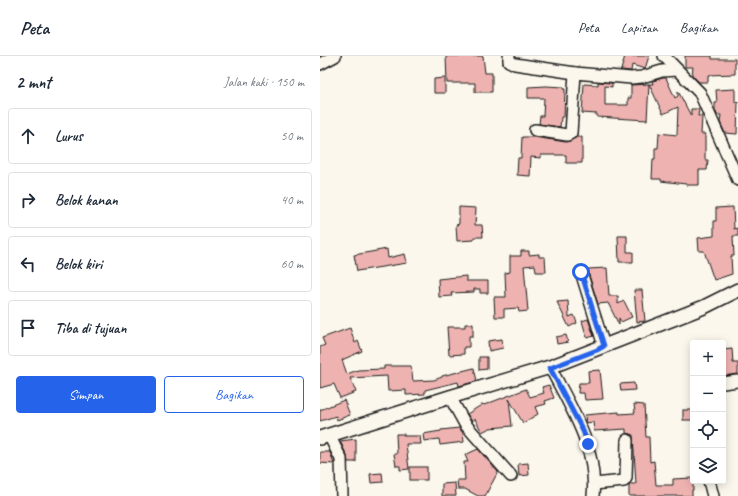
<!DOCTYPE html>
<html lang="id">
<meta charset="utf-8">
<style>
body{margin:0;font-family:Caveat,sans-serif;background:#f2f2f3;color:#1f2937}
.controls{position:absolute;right:12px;bottom:12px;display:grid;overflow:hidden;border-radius:4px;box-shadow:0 2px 10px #0003}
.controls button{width:36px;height:36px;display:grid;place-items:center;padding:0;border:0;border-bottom:1px solid #e0e1e3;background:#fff;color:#1f2937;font:20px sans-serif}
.stop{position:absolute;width:12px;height:12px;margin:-9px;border:3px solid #2563eb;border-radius:50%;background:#fff}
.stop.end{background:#2563eb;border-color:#fff;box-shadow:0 1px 4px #0008}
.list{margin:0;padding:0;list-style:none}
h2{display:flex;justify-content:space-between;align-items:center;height:52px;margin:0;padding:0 16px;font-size:17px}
h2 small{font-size:13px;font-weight:400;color:#747a83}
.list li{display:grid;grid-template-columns:26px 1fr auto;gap:12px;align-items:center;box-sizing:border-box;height:56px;margin:0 8px 8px;padding:0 8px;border:1px solid #e0e1e3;border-radius:4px}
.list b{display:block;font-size:15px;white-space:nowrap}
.list em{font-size:13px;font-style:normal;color:#747a83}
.actions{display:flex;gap:8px;padding:12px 16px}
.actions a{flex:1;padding:9px 0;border:1px solid #2563eb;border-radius:4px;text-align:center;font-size:14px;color:#2563eb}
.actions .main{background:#2563eb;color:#fff}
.icon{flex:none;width:22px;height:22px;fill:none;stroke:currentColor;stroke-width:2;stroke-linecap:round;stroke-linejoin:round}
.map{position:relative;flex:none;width:418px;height:440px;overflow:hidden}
header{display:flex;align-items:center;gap:24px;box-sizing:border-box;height:56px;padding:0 20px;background:#fff;border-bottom:1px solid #e0e1e3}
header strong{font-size:19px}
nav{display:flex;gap:22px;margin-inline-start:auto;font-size:14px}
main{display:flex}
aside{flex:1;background:#fff}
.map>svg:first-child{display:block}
.building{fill:#eeb3b1;stroke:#1c1c1c}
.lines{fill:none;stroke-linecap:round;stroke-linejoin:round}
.minor-casing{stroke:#1c1c1c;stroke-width:14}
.tertiary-casing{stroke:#1c1c1c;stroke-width:16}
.minor{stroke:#fbf7ec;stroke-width:11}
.tertiary{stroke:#fbf7ec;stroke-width:13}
.route{stroke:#2563eb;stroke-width:5}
</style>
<header>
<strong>Peta</strong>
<nav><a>Peta</a><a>Lapisan</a><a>Bagikan</a></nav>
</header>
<main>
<aside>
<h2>2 mnt<small>Jalan kaki · 150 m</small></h2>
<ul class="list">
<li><svg class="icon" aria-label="ahead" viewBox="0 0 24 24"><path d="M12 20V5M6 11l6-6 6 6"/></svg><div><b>Lurus</b></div><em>50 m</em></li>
<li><svg class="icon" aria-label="right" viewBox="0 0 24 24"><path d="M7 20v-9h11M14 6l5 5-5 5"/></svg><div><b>Belok kanan</b></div><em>40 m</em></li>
<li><svg class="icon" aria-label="left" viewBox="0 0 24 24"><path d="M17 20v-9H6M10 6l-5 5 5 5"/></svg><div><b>Belok kiri</b></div><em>60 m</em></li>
<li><svg class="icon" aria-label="arrive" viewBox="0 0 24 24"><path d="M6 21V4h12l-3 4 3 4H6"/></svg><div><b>Tiba di tujuan</b></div></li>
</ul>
<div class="actions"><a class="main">Simpan</a><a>Bagikan</a></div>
</aside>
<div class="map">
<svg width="418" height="440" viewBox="0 0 418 440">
<rect width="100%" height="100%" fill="#fbf7ec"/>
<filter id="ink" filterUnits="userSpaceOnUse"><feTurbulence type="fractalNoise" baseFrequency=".025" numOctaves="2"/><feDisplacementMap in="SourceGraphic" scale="8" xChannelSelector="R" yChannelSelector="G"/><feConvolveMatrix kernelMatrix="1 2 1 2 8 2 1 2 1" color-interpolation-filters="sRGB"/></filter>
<g filter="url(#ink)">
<g class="building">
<polygon points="126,0 163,0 165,17 172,17 172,36 155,36 155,27 127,27"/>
<polygon points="305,0 329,0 325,13 312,9 311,15 301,14"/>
<polygon points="365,0 392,0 392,3 415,3 415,18 388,19 388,26 379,26 372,19 373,11 365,11"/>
<polygon points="125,22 125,37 114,37 114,23"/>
<polygon points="343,22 346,22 355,42 358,40 358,35 371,60 371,53 379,53 378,60 382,60 381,78 385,78 385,104 388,104 387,114 379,114 379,129 366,129 366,128 341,125 341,123 332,123 333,103 335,103 335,92 338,92 339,77 357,79 358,51 343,58 329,28 333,28 332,25"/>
<polygon points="278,26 292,27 292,31 285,30 285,49 308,49 308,42 311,42 311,29 329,28 327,64 277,61 277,58 262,57 264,28 278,29"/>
<polygon points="226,30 243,31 243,33 245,33 244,61 241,61 240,71 219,68 220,60 223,60 224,42 208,42 208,31"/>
<polygon points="415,33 415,47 418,46 417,78 405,77 400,66 401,59 397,59 395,53 395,47 397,47 396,34"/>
<polygon points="202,81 214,81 246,86 250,85 257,81 262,81 262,107 246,107 246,99 221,99 221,102 211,101 210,120 197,119 198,102 201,102"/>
<polygon points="139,151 156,152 155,169 162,169 163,181 154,181 154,184 137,185 136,169 139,168"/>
<polygon points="413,151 414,173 418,172 418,180 413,180 414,200 411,200 412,218 394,224 384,195 379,195 378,182 394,180 394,165 396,165 396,152"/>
<polygon points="298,180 307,180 307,196 313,196 313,206 299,206"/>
<polygon points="67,193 68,202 85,198 87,207 37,215 34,199"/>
<polygon points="201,195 209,195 209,199 219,198 219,201 225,201 226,216 216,216 215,209 204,210 208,255 199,256 198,252 184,253 184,261 175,261 174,241 186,241 185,217 190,216 190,200 201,200"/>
<polygon points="287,212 289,240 298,240 298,248 304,245 312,261 301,266 299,262 299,269 288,247 278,248 268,216 268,213"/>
<polygon points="146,220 146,225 168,225 168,237 160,237 160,233 154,233 154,236 131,237 132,240 119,241 118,223"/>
<polygon points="314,234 322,234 325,265 317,266"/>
<polygon points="248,245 249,261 254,259 257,267 249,271 237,246"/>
<polygon points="268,263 274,280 267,282 262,265"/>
<polygon points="145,268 153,268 153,280 149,280 149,291 144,291 144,298 129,299 127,271 145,271"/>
<polygon points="30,272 35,287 38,285 42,295 22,304 27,318 38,314 64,313 64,310 91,310 93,325 114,324 122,321 122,320 154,312 157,325 139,330 138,326 105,334 105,338 86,339 86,334 68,335 67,320 30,322 36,336 20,342 14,328 0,332 0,291 5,289 2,282"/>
<polygon points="246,279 248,286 237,288 236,281"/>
<polygon points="182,283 183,292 169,295 168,285"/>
<polygon points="412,293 413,307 418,307 418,318 403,320 403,294"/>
<polygon points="159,301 167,301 167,313 159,314"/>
<polygon points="280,314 283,343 265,344 264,337 258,337 259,327 269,327 268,315"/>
<polygon points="314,327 315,334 301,335 300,328"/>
<polygon points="229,329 234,342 225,345 226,348 215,351 218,358 203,367 189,343 192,370 170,372 162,376 155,363 152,365 147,358 163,348 164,349 206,333 210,341 224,337 222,331"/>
<polygon points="24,344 30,359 17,364 16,360 0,365 0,354"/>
<polygon points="314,348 324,349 326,381 329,381 330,406 334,405 336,429 353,429 353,423 373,422 373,434 372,434 372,440 309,440 309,430 311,428 316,428 313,379 306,377 306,373 274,375 273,366 266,367 265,359 299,356 299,358 315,357"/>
<rect x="363" y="354" width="10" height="10"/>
<polygon points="139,372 143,377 144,386 120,389 119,383 104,385 103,378 121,375 121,374"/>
<polygon points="76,378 84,378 84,380 100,380 101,388 86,388 89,413 80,414 80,410 76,410 74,398 77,398"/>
<polygon points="36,383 36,406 28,406 27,400 20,385"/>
<polygon points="158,393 178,416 165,440 158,440 145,433 138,433 137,424 145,424 144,406 148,406 145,399"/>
<polygon points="0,396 10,396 14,408 0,407"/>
<polygon points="208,407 209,419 199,420 198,408"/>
<rect x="90" y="411" width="17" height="13"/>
<polygon points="62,417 63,426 51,427 50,418"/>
<polygon points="135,427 136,440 122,440 122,428"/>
</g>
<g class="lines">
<defs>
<g id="minor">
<polyline points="189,0 189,5 195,8 255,17"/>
<polyline points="344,0 380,37 418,124"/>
<polyline points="0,8 15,0"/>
<polyline points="215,74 247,79 251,77 255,17 311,22 322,21 342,15 357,14"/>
<polyline points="261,216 284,290"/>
<path d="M 230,311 C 251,352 278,393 273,440"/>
<polyline points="403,327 417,325"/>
<polyline points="130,341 145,368 191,420"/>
<polyline points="11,379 12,385 21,403 22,440"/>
<polyline points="389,425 393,440"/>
<polyline points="274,428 304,425 306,422 307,384"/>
</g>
<polyline id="tertiary" points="0,382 130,341 230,311 384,251 418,234"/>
</defs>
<use href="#minor" class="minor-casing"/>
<use href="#tertiary" class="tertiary-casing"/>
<use href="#minor" class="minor"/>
<use href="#tertiary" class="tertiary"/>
</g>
</g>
<g class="lines" filter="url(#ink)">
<polyline class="route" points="261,216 284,290 277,294 230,312 263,375 268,388"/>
</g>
</svg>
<div class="controls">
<button>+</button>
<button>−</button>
<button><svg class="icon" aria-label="locate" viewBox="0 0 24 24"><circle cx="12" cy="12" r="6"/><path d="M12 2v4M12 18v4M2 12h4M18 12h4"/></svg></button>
<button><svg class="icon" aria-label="layers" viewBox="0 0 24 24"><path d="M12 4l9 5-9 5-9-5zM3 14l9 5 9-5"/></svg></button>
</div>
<div class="stop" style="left:261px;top:216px"></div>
<div class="stop end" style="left:268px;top:388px"></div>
</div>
</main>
